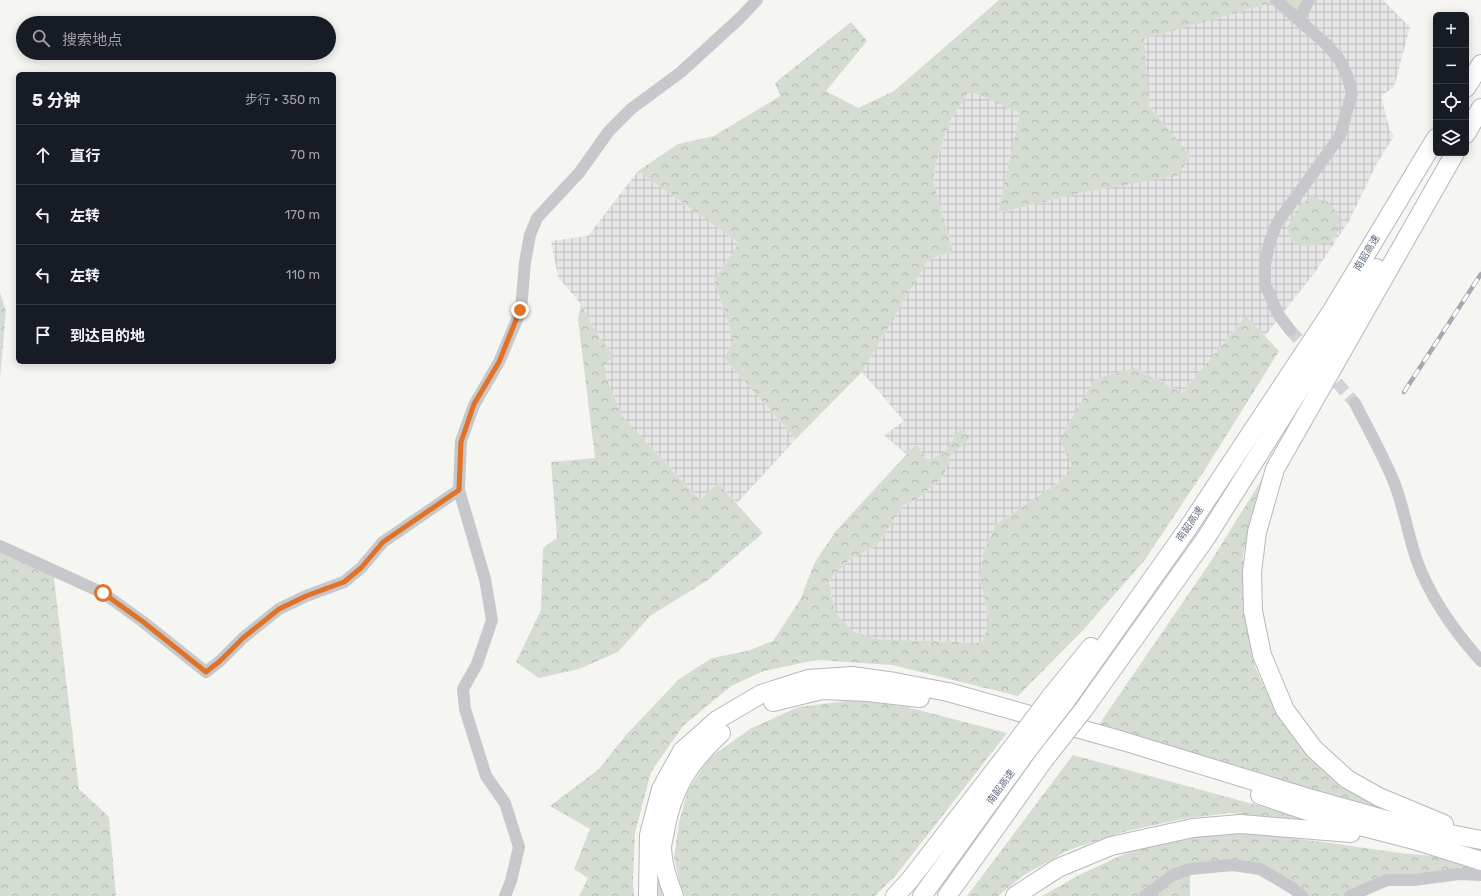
<!DOCTYPE html>
<html lang="zh">
<meta charset="utf-8">
<style>
body{margin:0;font-family:Rubik,"Noto Sans SC",sans-serif;background:#20242c;color:#f1f3f6}
.controls{position:absolute;right:12px;top:12px;display:grid;overflow:hidden;border-radius:6px;box-shadow:0 2px 10px #0003}
.controls button{width:36px;height:36px;display:grid;place-items:center;padding:0;border:0;border-bottom:1px solid #363941;background:#171b24;color:#f1f3f6;font:20px sans-serif}
.stop{position:absolute;width:12px;height:12px;margin:-9px;border:3px solid #e07327;border-radius:50%;background:#fff}
.stop.end{background:#e07327;border-color:#fff;box-shadow:0 1px 4px #0008}
.list{margin:0;padding:0;list-style:none}
h2{display:flex;justify-content:space-between;align-items:center;height:52px;margin:0;padding:0 16px;font-size:17px}
h2 small{font-size:13px;font-weight:400;color:#9ea1a6}
.list li{display:grid;grid-template-columns:26px 1fr auto;gap:12px;align-items:center;box-sizing:border-box;height:60px;padding:0 16px;border-top:1px solid #363941}
.list b{display:block;font-size:15px;white-space:nowrap}
.list em{font-size:13px;font-style:normal;color:#9ea1a6}
.icon{flex:none;width:22px;height:22px;fill:none;stroke:currentColor;stroke-width:2;stroke-linecap:round;stroke-linejoin:round}
.map{position:relative;flex:none;width:1481px;height:896px;overflow:hidden}
.search{position:absolute;background:#171b24;box-shadow:0 2px 10px #0003;left:16px;top:16px;width:320px;height:44px;display:flex;align-items:center;gap:10px;box-sizing:border-box;padding:0 14px;border-radius:22px;color:#9ea1a6;font-size:15px}
.panel{position:absolute;background:#171b24;box-shadow:0 2px 10px #0003;left:16px;top:72px;width:320px;height:292px;border-radius:6px}
.map>svg:first-child{display:block}
.industrial{fill:url(#industrial-grid)}
.forest{fill:url(#forest-crowns)}
.lines{fill:none;stroke-linecap:round;stroke-linejoin:round}
.minor-tunnel{stroke:#d1d4d6;stroke-width:12;stroke-dasharray:12 6;stroke-linecap:butt}
.highway-casing{stroke:#b6b8bc;stroke-width:20}
.minor{stroke:#c6c8cc;stroke-width:12}
.highway{stroke:#fff;stroke-width:18}
.rail-casing{stroke:#a6a9b0;stroke-width:4.5}
.rail{stroke:#fff;stroke-width:3;stroke-dasharray:9;stroke-linecap:butt}
.highway-bridge-casing{stroke:#b6b8bc;stroke-width:20;stroke-linecap:butt}
.highway-bridge{stroke:#fff;stroke-width:18}
.route{stroke:#e07327;stroke-width:5}
.labels{text-anchor:middle;dominant-baseline:central;stroke-width:4;stroke-linejoin:round;paint-order:stroke}
.street-label{font-size:10px;fill:#657083;stroke:#fff}
</style>
<div class="map">
<svg width="1481" height="896" viewBox="0 0 1481 896">
<defs>
<pattern id="industrial-grid" width="8" height="8" patternUnits="userSpaceOnUse"><rect width="8" height="8" fill="#e6e6e6"/><path d="M0 4h8M4 0v8" fill="none" stroke="#bebfc0"/></pattern>
<pattern id="forest-crowns" width="20" height="18" patternUnits="userSpaceOnUse"><rect width="20" height="18" fill="#d5ddd3"/><path d="M2 6a3 3 0 1 1 6 0M12 15a3 3 0 1 1 6 0" fill="none" stroke="#b0b8b1"/></pattern>
</defs>
<rect width="100%" height="100%" fill="#f5f6f2"/>
<g class="industrial">
<polygon points="1309,0 1383,0 1410,27 1394,87 1381,96 1390,131 1394,136 1376,165 1349,221 1315,272 1265,336 1245,317 1182,393 1135,368 1072,466 1061,481 996,524 983,553 980,579 990,623 981,643 876,639 852,631 835,612 829,581 848,561 878,544 903,506 920,497 944,476 949,457 969,438 960,429 944,453 927,461 916,444 906,454 884,435 904,421 862,372 928,260 953,251 933,181 936,163 949,123 969,91 1020,113 999,213 1085,192 1191,156 1149,106 1143,39 1277,1"/>
<polygon points="638,171 739,243 714,280 734,340 724,358 796,439 737,503 718,483 700,500 622,416 603,369 613,355 597,334 581,304 558,277 551,241 588,236"/>
</g>
<g class="forest">
<polygon points="999,0 1309,0 1299,19 1277,1 1144,39 1149,106 1191,156 1177,176 1085,192 998,213 1020,113 969,91 949,123 936,163 933,181 953,251 928,260 862,372 796,439 724,358 734,340 714,280 739,243 638,171 678,144 714,136 780,96 775,83 851,22 867,41 826,91 858,108 894,91"/>
<polygon points="1312,196 1330,203 1339,216 1338,232 1331,242 1309,246 1303,246 1291,240 1287,228 1301,205"/>
<polygon points="0,292 6,311 0,379"/>
<polygon points="581,304 597,334 613,355 603,369 622,416 700,500 718,483 763,533 708,580 650,616 618,652 579,669 539,678 516,662 541,610 543,548 557,538 551,462 595,458 578,319"/>
<polygon points="1246,316 1279,351 1208,465 1144,561 1084,629 1018,696 892,665 816,660 764,671 731,686 683,726 651,772 635,833 633,883 634,896 579,896 588,878 574,869 590,829 550,806 599,769 626,735 679,679 712,658 747,651 773,641 800,600 815,562 836,531 916,444 927,461 944,453 960,429 970,438 949,457 944,476 920,497 903,506 878,544 848,561 829,581 835,612 852,631 876,639 981,643 990,623 980,579 983,553 996,524 1061,481 1072,466 1060,439 1095,379 1135,368 1182,393"/>
<polygon points="1264,476 1243,554 1243,609 1255,667 1281,722 1317,764 1403,818 1098,726 1211,561"/>
<polygon points="0,546 53,570 79,789 109,817 116,896 0,896"/>
<polygon points="855,700 907,707 1007,733 897,874 875,896 685,896 679,881 674,857 679,822 688,790 709,758 750,729 798,707"/>
<polygon points="1073,755 1311,820 1229,813 1182,819 1123,832 1069,850 1024,875 998,896 967,896"/>
<polygon points="1205,833 1257,834 1323,842 1400,853 1455,858 1481,865 1481,875 1387,880 1350,896 1302,896 1260,869 1190,869 1190,896 1042,896 1077,876 1133,850"/>
<polygon points="655,842 665,896 656,896"/>
</g>
<g class="lines">
<g class="minor-tunnel">
<polyline points="1290,330 1312,354"/>
<polyline points="1325,369 1355,403"/>
</g>
<defs>
<g id="highway">
<polyline points="1466,88 1481,64"/>
<polyline points="1466,134 1481,108"/>
<polyline points="1052,695 1091,647"/>
<polyline points="773,702 822,690 868,692 920,698"/>
<polyline points="1065,702 1186,531 1333,309 1436,138"/>
<polyline points="1084,709 1206,538 1376,268"/>
<polyline points="1260,795 1325,817 1414,840 1481,861"/>
<polyline points="1444,824 1379,797 1347,779 1314,749 1285,710 1262,655 1253,611 1252,572 1257,532 1275,469 1455,153"/>
<polyline points="648,896 649,835 661,789 682,751 717,720 761,694 808,679 852,676 895,682 948,692 1123,741 1309,798 1408,826 1481,840"/>
<path d="M 674,896 C 668,881 663,866 662,849 C 662,843 664,837 665,831 C 672,789 690,761 721,733"/>
<polyline points="895,896 909,881 1015,744"/>
<polyline points="922,896 1027,751"/>
<polyline points="947,896 1044,760"/>
<polyline points="1015,896 1058,868 1111,846 1193,828 1240,824 1351,833"/>
</g>
</defs>
<use href="#highway" class="highway-casing"/>
<g class="minor">
<polyline points="1276,0 1326,44 1339,59 1347,75 1352,93 1340,136 1277,223 1269,244 1265,265 1265,284 1278,314 1290,330"/>
<polyline points="1299,19 1309,0"/>
<path d="M 1355,403 C 1368,429 1383,455 1394,482 C 1404,507 1408,536 1417,561 C 1431,599 1454,631 1481,661"/>
<polyline points="0,546 103,593 142,621 206,672 220,661 243,638 279,609 306,596 344,582 361,568 383,542 459,490"/>
<polyline points="505,896 511,881 519,847 505,803 486,776 465,709 463,689 477,664 492,620 485,579 459,490 461,441 474,405 499,362 521,310 525,262 530,235 537,218 579,173 609,131 631,109 681,72 740,18 757,0"/>
<polyline points="1145,896 1173,875 1190,869 1233,865 1260,869 1294,889 1302,896"/>
<polyline points="1350,896 1387,880 1414,880 1459,874 1481,875"/>
</g>
<use href="#highway" class="highway"/>
<defs>
<polyline id="rail" points="1404,392 1481,274"/>
</defs>
<use href="#rail" class="rail-casing"/>
<use href="#rail" class="rail"/>
<defs>
<g id="highway-bridge">
<polyline points="1015,744 1052,695"/>
<polyline points="1027,751 1065,702"/>
<polyline points="1044,760 1084,709"/>
</g>
</defs>
<use href="#highway-bridge" class="highway-bridge-casing"/>
<use href="#highway-bridge" class="highway-bridge"/>
</g>
<g class="lines">
<polyline class="route" points="103,593 142,621 206,672 220,661 243,638 279,609 306,596 344,582 361,568 383,542 459,490 461,442 474,404 499,362 520,310"/>
</g>
<g class="labels">
<g class="street-label">
<text transform="translate(1367 253) rotate(-59)">南韶高速</text>
<text transform="translate(1190 524) rotate(-56)">南韶高速</text>
<text transform="translate(1001 787) rotate(-54)">南韶高速</text>
</g>
</g>
</svg>
<div class="controls">
<button>+</button>
<button>−</button>
<button><svg class="icon" aria-label="locate" viewBox="0 0 24 24"><circle cx="12" cy="12" r="6"/><path d="M12 2v4M12 18v4M2 12h4M18 12h4"/></svg></button>
<button><svg class="icon" aria-label="layers" viewBox="0 0 24 24"><path d="M12 4l9 5-9 5-9-5zM3 14l9 5 9-5"/></svg></button>
</div>
<div class="stop" style="left:103px;top:593px"></div>
<div class="stop end" style="left:520px;top:310px"></div>
<div class="search"><svg class="icon" aria-label="search" viewBox="0 0 24 24"><circle cx="10" cy="10" r="6"/><path d="M15 15l6 6"/></svg>搜索地点</div>
<section class="panel">
<h2>5 分钟<small>步行 · 350 m</small></h2>
<ul class="list">
<li><svg class="icon" aria-label="ahead" viewBox="0 0 24 24"><path d="M12 20V5M6 11l6-6 6 6"/></svg><div><b>直行</b></div><em>70 m</em></li>
<li><svg class="icon" aria-label="left" viewBox="0 0 24 24"><path d="M17 20v-9H6M10 6l-5 5 5 5"/></svg><div><b>左转</b></div><em>170 m</em></li>
<li><svg class="icon" aria-label="left" viewBox="0 0 24 24"><path d="M17 20v-9H6M10 6l-5 5 5 5"/></svg><div><b>左转</b></div><em>110 m</em></li>
<li><svg class="icon" aria-label="arrive" viewBox="0 0 24 24"><path d="M6 21V4h12l-3 4 3 4H6"/></svg><div><b>到达目的地</b></div></li>
</ul>
</section>
</div>
